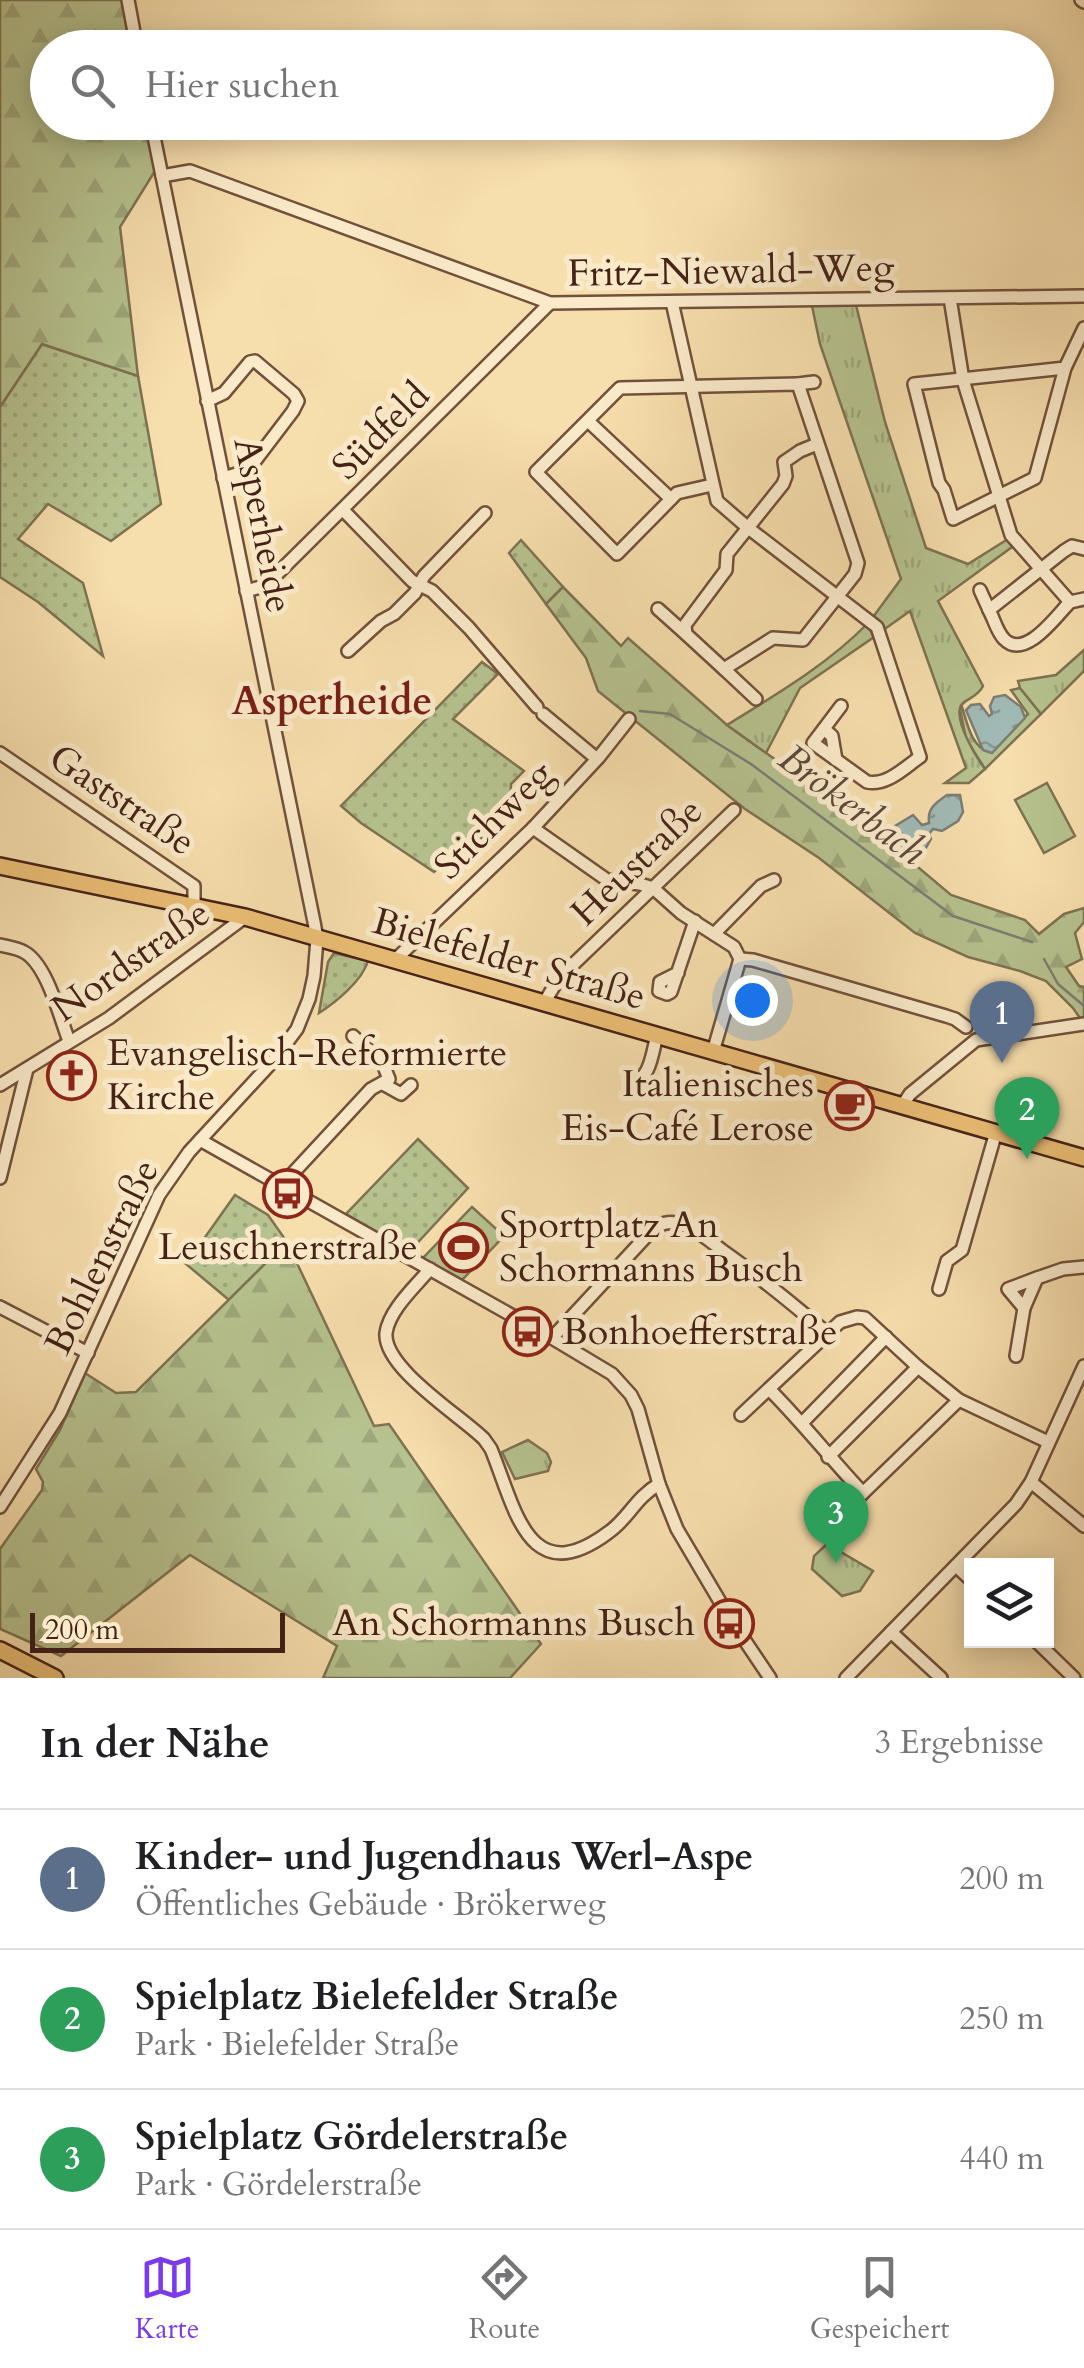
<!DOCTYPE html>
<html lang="de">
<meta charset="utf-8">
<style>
body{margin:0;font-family:Cardo,serif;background:#f6f6f6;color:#202124}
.controls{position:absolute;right:30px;bottom:30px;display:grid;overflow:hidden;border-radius:0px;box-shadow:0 5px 25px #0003}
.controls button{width:90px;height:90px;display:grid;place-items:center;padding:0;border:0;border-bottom:2px solid #e0e0e0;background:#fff;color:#202124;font:50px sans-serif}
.scale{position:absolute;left:30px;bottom:25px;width:255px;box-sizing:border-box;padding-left:10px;border:5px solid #452216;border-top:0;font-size:28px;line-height:35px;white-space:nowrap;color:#452216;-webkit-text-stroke:8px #faeaca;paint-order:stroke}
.you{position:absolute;left:752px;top:1000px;width:35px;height:35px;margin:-25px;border:8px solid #fff;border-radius:50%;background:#1a73e8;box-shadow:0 0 0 15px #1a73e833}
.badge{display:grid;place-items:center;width:65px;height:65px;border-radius:50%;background:#7c3aed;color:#fff;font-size:32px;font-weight:700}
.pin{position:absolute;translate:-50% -82px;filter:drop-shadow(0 2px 5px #0008)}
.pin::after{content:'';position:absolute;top:52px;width:35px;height:30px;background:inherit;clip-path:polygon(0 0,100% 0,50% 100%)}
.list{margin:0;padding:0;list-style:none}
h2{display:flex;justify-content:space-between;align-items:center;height:130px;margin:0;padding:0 40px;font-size:42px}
h2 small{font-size:32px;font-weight:400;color:#757577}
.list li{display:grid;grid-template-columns:65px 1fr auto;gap:30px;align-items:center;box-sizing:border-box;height:140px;padding:0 40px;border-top:2px solid #e0e0e0}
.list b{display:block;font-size:38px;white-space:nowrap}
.list p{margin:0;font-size:32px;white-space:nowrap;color:#757577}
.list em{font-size:32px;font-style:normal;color:#757577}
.icon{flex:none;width:55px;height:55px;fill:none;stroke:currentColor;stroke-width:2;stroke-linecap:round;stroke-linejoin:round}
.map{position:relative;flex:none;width:1084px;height:1678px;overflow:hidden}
.search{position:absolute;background:#fff;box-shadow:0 5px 25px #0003;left:30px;right:30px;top:30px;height:110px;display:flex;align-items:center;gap:25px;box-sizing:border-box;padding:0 35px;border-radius:55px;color:#757577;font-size:38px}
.sheet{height:550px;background:#fff}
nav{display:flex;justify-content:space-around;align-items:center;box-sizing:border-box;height:140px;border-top:2px solid #e0e0e0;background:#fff;font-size:28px;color:#757577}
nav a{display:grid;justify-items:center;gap:5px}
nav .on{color:#7c3aed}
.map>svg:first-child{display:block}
.grass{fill:url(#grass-dots);stroke:#7e7252;stroke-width:2.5}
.forest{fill:url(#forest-firs);stroke:#7e7252;stroke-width:2.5}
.park{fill:url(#park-tufts);stroke:#7e7252;stroke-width:2.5}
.pitch{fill:#b6c28f;stroke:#7e7252;stroke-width:2.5}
.water{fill:url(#water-ripples);stroke:#7c7d75;stroke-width:2.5}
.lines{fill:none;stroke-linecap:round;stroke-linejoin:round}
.stream{stroke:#7c7d75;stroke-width:2.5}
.minor-casing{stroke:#72513c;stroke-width:16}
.major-casing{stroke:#452216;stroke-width:20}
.minor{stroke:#faeaca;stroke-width:11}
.major{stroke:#ecbf76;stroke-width:15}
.labels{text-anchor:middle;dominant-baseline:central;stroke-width:10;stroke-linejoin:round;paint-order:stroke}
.street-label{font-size:38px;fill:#452216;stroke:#faeaca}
.poi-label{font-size:38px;fill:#452216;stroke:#faeaca;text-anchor:start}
.neighbourhood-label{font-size:40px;font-weight:bold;fill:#7a1f14;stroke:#faeaca}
.water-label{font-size:40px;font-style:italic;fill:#5c483e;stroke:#faeaca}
</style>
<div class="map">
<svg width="1084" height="1678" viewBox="0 0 1084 1678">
<defs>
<pattern id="grass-dots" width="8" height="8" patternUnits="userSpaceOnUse" patternTransform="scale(2.5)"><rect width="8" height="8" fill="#b6c28f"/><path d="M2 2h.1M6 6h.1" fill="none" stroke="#9ea67b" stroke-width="1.8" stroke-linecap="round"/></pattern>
<pattern id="forest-firs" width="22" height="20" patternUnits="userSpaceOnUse" patternTransform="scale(2.5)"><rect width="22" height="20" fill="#b6c28f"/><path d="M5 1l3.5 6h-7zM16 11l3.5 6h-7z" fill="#9ea67b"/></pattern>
<pattern id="park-tufts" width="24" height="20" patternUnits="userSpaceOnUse" patternTransform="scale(2.5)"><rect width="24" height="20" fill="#b6c28f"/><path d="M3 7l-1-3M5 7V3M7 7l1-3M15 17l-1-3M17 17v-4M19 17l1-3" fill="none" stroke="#9ea67b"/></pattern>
<pattern id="water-ripples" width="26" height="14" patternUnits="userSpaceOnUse" patternTransform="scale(2.5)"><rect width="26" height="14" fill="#a1bab5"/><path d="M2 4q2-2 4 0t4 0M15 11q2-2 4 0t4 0" fill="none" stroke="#859792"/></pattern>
</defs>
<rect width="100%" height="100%" fill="#f7dead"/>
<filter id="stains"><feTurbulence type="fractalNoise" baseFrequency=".002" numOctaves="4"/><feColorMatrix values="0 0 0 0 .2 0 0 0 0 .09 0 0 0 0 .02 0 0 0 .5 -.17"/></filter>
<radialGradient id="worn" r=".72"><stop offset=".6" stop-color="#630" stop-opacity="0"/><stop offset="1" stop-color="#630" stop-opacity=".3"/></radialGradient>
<g class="grass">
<polygon points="42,344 138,376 161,504 111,541 48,504 18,539 83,583 103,656 38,602 0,577 0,407"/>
<polygon points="521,540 563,587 546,604 509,553"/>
<polygon points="482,662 498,674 453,719 524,771 511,784 510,810 466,853 460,850 434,872 361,823 341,806"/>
<path d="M 334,953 L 368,961 C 362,981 336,1002 319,1013 L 328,962 Z"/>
<polygon points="418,1139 468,1188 410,1251 346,1214"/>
<polygon points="235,1195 268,1215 287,1242 229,1300 186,1264"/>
</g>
<g class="forest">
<polygon points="0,0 122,0 131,47 48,48 48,122 145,123 155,171 120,227 138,376 42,344 0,407"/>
<polygon points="563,587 621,646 628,638 727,725 875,831 951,895 1025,920 1039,934 1064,914 1084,908 1084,922 1075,933 1082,959 1066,967 1079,986 1084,987 1084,1021 1082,1021 1073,1008 1046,981 1020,971 968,957 915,933 819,858 745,809 598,691 586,658 546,604"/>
<path d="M 1020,688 L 1041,714 L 985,769 L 966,739 L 960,709 L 961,704 C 967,721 970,746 989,752 L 1028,714 L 1011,690 Z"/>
<polygon points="287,1242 374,1426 389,1424 541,1644 510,1678 323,1678 337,1646 190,1555 61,1656 0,1629 0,1549 42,1490 43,1482 36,1469 60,1430 85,1373 116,1393 136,1392"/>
</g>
<g class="park">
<path d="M 856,305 L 885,422 L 926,548 L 968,564 L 1008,539 L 1012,547 L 938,601 L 983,686 C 977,699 962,699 960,708 C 956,724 976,757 985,769 L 969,783 L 945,783 L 966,768 L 910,611 L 882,631 L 873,617 L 901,579 L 820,344 L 812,306 Z"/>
<path d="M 867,624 L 874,637 L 800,688 L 766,753 L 727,725 C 775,695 827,665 867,624 Z"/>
<polygon points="1084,650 1084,671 1041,714 1020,688 1018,681 1056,675"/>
<polygon points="528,1440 547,1453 551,1462 548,1471 515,1479 502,1452"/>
<polygon points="830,1541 841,1552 873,1571 860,1591 842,1596 812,1569 814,1556"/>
</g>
<g class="pitch">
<polygon points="1047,783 1075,836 1044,853 1015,800"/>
<polygon points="472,1207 504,1236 462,1280 423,1258"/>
</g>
<g class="water">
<polygon points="1005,695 1021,707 1025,718 992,753 983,750 966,710 971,705 980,704 989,716 992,714 990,706 994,697"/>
<path d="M 947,795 L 960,795 L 963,812 L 958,821 L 942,831 L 933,829 L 929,834 L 931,839 L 924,851 L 913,857 L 902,852 L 887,836 L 892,828 L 913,815 L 922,825 L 929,823 C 927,809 935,803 947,795 Z"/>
</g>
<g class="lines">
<g class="stream">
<polyline points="640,711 670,714 751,764 953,916 1032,942"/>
<polyline points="1044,959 1058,984 1084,1006"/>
</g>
<defs>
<g id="minor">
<polyline points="128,0 137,48"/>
<polyline points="1081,0 1084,2"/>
<polyline points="162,176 190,171 550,303 1084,296"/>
<polyline points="950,298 963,380 1011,535 1070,602 1084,599"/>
<path d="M 672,302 L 717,501 L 747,527 L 877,627 L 920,757 C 904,768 887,786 867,782 L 813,743 L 841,706"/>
<polyline points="1065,368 914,384 939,483 944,490 953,519 1035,478 1065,368 1084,328"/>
<polyline points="798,384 814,382"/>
<polyline points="207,401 224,393 250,362 255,361 294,394 298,401 293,411 255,461 240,473 223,478"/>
<polyline points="588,421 671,499"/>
<polyline points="712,485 677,493 617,554 536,472 620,388 798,384 858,563 855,574 803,640 773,638 724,669 686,634 685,625 726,570 727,554 783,484 786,476 784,462 800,451 817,444"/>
<polyline points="343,510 412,581 432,591 469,628 537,707"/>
<polyline points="980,590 989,610"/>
<polyline points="246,591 264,586 270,581 550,303"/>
<path d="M 1070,602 C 1057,615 1025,661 1004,639 C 997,632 994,619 989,610 L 1064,551 L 1072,546 L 1084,549"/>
<polyline points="658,609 686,634"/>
<polyline points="348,651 381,621 394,614 415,593 424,576 485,513"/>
<polyline points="724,669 756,699"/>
<polyline points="543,714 597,759"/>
<polyline points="824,729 832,736 836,760"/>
<polyline points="0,753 194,886 194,906"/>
<polyline points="533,828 607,880 640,884 653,888 681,913 734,947 740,959 713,1052"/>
<polyline points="714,934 761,886 774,880"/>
<path d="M 0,945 C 8,947 17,948 24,952 C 47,964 60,1018 69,1041"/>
<polyline points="740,959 753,960 946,1016 955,1019 966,1027"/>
<polyline points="395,960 533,828 599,757 629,719"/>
<polyline points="678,973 660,982 659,991 667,994 671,992 695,921"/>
<polyline points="544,1003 559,978 734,810"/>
<polyline points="383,1084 401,1094 411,1085"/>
<polyline points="0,1085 109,1018 245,917"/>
<path d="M 630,1085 C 651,1079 652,1053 657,1035"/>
<polyline points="902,1106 910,1094 976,1040 1084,1024"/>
<polyline points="200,1140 552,1338 612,1374 631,1395 638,1409 659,1484 677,1529 729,1617 770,1678"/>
<polyline points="0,1178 27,1069"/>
<polyline points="282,1185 371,1089 389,1079 383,1064 353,1036"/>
<path d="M 430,1269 C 415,1287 389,1310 386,1333 C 383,1368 461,1416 484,1439 L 491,1449 C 515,1507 528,1593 609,1532 C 629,1518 635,1498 659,1484"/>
<polyline points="939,1289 947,1261 962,1250 996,1132"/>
<polyline points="0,1307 88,1353"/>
<polyline points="1024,1308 1008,1289 1037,1278"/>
<path d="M 552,1338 L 654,1228 C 662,1224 668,1221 676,1223 C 693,1226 710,1241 723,1251 C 760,1277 794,1305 828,1334"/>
<polyline points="1016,1356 1024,1308 1037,1278 1063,1269 1084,1267"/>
<path d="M 769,1389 C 802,1422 831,1459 863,1493"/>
<polyline points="741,1415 840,1322 857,1317 865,1318 918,1367 959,1400 1048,1442"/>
<polyline points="802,1423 886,1337"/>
<polyline points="828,1457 918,1367"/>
<polyline points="1031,1482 1084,1526"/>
<polyline points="0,1507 60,1413 159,1195 189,1152 273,1061 297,1029 309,999 314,976 317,939 314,922 151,122"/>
<polyline points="825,1534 863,1493 959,1400"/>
<polyline points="956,1566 972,1581"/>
<polyline points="891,1632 941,1678"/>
<polyline points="1035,1640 1074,1678"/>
<polyline points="846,1678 1016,1504 1031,1482 1084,1366"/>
</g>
<g id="major">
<polyline points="0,866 245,917 1084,1158"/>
<polyline points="0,1650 55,1678"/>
</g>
</defs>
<use href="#minor" class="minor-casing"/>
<use href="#major" class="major-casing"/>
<use href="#minor" class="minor"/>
<use href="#major" class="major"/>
</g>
<defs>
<symbol id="church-ring" viewBox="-11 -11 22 22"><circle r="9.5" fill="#faeaca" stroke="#8f2418" stroke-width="1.5"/><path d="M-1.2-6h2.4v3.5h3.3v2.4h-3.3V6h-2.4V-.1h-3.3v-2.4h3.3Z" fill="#8f2418"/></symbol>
<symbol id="cafe-ring" viewBox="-11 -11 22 22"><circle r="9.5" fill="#faeaca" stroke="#8f2418" stroke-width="1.5"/><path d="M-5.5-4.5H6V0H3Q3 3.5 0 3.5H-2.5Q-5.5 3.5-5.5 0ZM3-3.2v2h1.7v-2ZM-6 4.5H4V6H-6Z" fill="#8f2418"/></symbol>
<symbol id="bus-ring" viewBox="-11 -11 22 22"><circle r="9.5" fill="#faeaca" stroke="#8f2418" stroke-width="1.5"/><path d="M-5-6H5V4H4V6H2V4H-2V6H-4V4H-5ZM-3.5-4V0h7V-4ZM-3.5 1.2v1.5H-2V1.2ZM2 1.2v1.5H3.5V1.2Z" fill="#8f2418"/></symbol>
<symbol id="stadium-ring" viewBox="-11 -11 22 22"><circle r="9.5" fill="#faeaca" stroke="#8f2418" stroke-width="1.5"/><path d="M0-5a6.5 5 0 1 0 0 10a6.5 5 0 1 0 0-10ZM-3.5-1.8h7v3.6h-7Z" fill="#8f2418"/></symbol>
</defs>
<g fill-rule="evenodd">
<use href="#church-ring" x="44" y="1048" width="55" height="55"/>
<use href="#cafe-ring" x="822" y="1078" width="55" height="55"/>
<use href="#bus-ring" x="260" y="1166" width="55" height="55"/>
<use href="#stadium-ring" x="436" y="1220" width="55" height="55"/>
<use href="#bus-ring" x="500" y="1304" width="55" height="55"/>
<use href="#bus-ring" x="702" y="1596" width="55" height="55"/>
</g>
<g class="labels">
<g class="street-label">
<text transform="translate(731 271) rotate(-1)">Fritz-Niewald-Weg</text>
<text transform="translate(381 431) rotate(-45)">Südfeld</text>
<text transform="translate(263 525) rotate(79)">Asperheide</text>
<text transform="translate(122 800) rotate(34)">Gaststraße</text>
<text transform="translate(494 820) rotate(-45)">Stichweg</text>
<text transform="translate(637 862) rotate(-44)">Heustraße</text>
<text transform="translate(509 959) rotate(16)">Bielefelder Straße</text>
<text transform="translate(131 961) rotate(-35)">Nordstraße</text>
<text transform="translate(102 1257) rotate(-64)">Bohlenstraße</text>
</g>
<g class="poi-label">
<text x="107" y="1053">Evangelisch-Reformierte<tspan x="107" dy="44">Kirche</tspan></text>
<text x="814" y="1084" text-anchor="end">Italienisches<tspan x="814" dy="44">Eis-Café Lerose</tspan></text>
<text x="499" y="1225">Sportplatz An<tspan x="499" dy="44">Schormanns Busch</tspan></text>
<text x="288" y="1247" text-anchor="middle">Leuschnerstraße</text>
<text x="562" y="1332">Bonhoefferstraße</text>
<text x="695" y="1623" text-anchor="end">An Schormanns Busch</text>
</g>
<g class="neighbourhood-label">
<text x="332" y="701">Asperheide</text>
</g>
<g class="water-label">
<text transform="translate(852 805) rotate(37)">Brökerbach</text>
</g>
</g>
<rect width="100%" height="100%" filter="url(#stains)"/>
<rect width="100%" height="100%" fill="url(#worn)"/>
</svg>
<div class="controls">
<button><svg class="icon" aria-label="layers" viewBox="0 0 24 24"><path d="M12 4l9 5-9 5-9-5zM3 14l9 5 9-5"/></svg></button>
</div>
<div class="scale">200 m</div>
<div class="you"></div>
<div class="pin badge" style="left:1002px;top:1063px;background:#5c6f8a">1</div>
<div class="pin badge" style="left:1027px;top:1159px;background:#2e9e5b">2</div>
<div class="pin badge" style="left:836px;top:1563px;background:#2e9e5b">3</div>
<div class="search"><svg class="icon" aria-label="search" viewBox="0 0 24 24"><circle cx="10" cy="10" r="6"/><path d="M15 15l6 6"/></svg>Hier suchen</div>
</div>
<section class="sheet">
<h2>In der Nähe<small>3 Ergebnisse</small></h2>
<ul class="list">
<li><span class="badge" style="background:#5c6f8a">1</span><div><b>Kinder- und Jugendhaus Werl-Aspe</b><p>Öffentliches Gebäude · Brökerweg</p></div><em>200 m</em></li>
<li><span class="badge" style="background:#2e9e5b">2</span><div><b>Spielplatz Bielefelder Straße</b><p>Park · Bielefelder Straße</p></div><em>250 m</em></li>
<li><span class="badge" style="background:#2e9e5b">3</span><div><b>Spielplatz Gördelerstraße</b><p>Park · Gördelerstraße</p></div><em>440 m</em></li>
</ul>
</section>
<nav>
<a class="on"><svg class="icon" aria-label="map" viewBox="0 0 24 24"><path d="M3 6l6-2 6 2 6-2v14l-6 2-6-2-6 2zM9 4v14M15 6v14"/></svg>Karte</a>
<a><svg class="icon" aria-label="directions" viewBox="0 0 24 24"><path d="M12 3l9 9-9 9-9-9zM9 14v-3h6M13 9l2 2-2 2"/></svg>Route</a>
<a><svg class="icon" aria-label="saved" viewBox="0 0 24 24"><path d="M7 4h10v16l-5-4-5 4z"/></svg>Gespeichert</a>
</nav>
